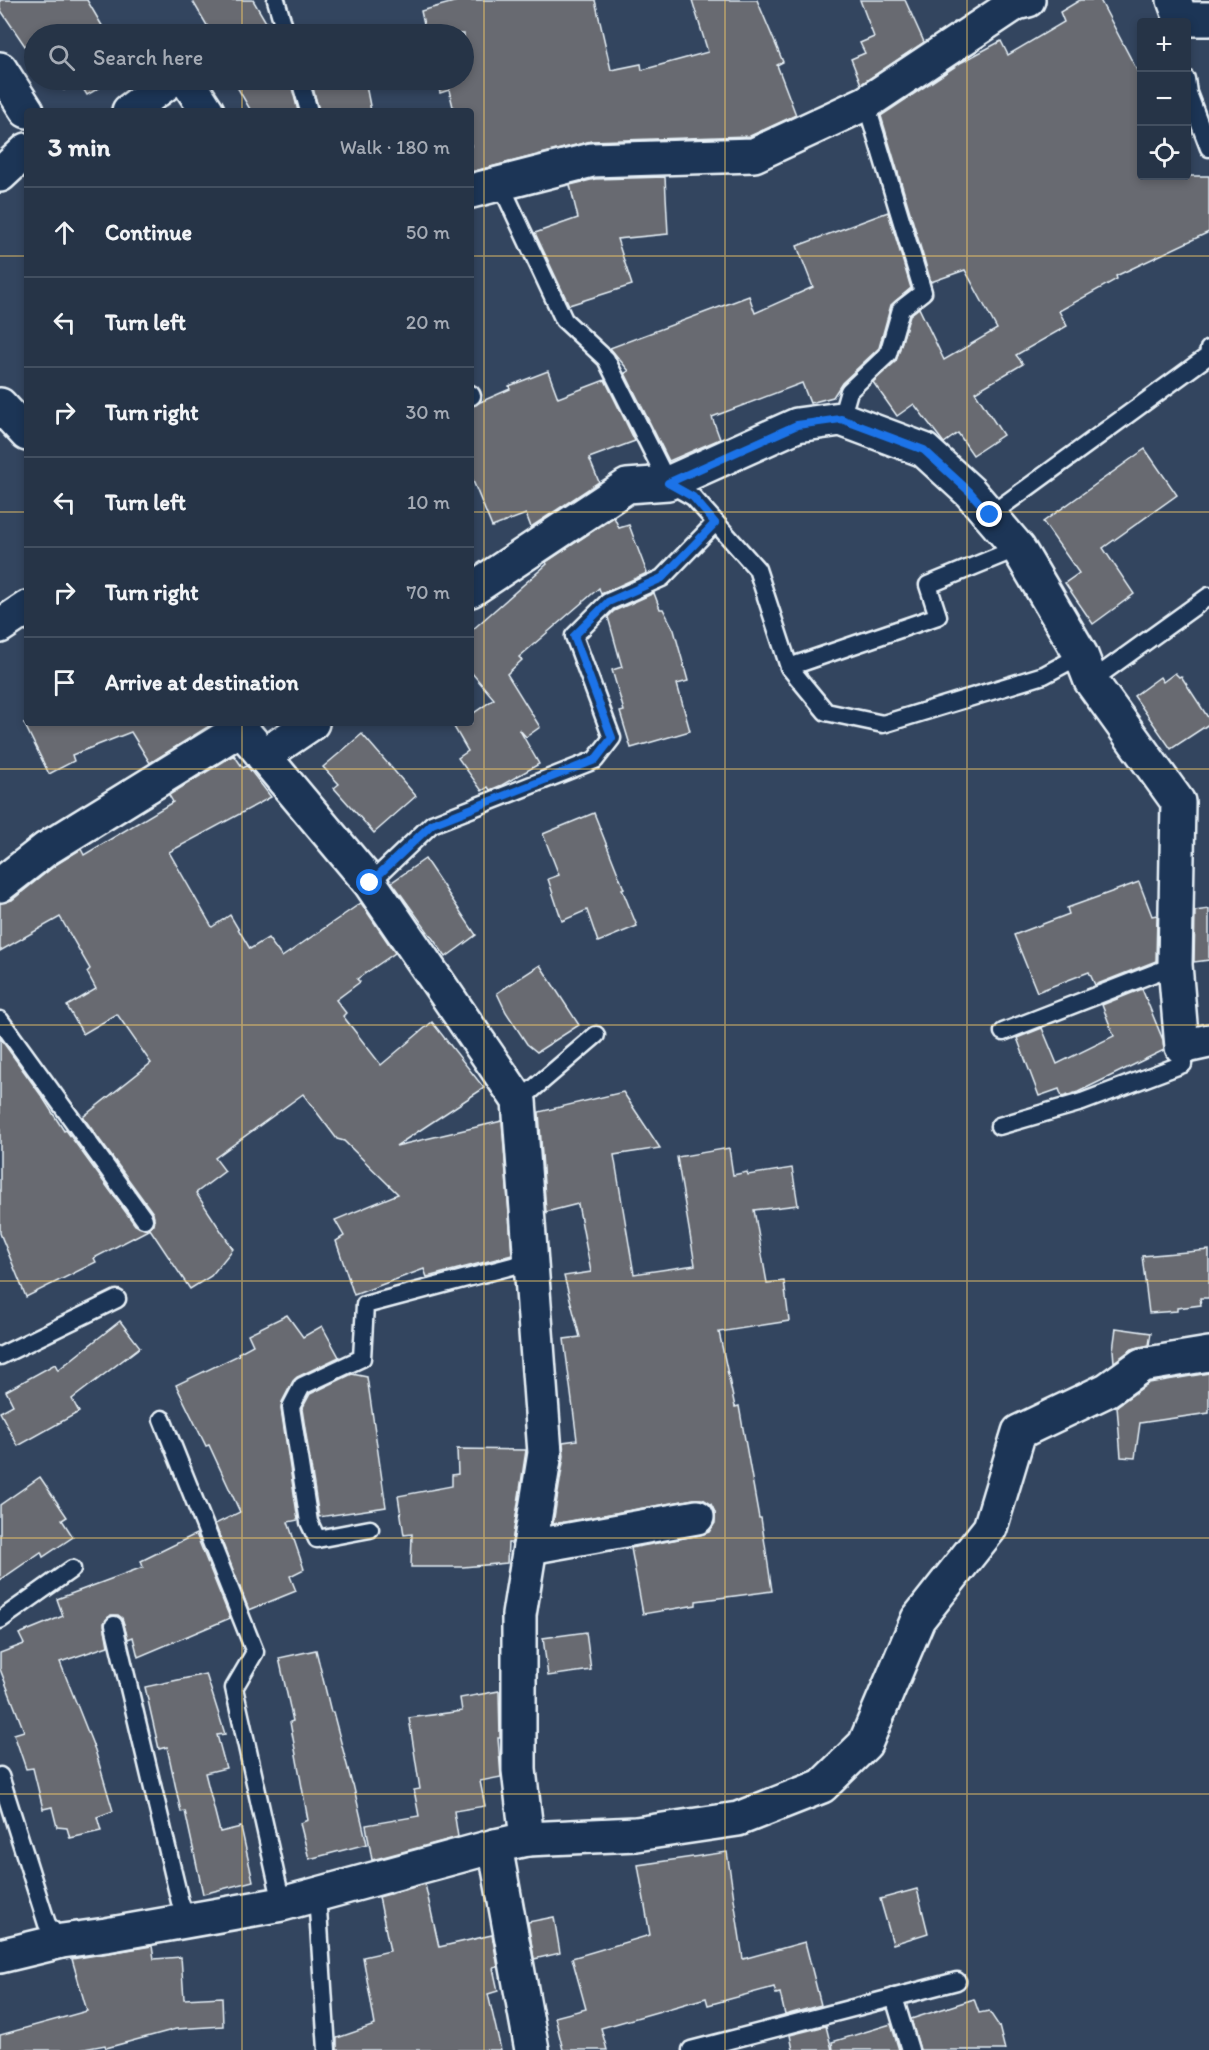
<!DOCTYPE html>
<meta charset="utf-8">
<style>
body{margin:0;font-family:Itim,sans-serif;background:#2e3c4e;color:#f1f3f6}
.controls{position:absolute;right:18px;top:18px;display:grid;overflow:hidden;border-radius:6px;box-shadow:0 3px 9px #0003}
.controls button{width:54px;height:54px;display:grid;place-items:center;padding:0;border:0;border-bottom:2px solid #424f60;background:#263447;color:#f1f3f6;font:30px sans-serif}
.stop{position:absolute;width:18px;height:18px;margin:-14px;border:4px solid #1a73e8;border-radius:50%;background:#fff}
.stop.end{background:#1a73e8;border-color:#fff;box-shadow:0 2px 6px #0008}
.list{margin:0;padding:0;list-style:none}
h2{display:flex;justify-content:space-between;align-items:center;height:78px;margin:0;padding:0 24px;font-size:26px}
h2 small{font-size:20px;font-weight:400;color:#a4aab4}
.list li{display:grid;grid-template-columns:39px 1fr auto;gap:18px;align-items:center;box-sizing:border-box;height:90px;padding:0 24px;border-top:2px solid #424f60}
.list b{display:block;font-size:22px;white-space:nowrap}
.list em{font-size:20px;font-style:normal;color:#a4aab4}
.icon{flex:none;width:33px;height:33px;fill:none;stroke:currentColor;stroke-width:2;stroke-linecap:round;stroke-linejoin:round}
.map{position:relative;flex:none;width:1209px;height:2050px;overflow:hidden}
.search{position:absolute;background:#263447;box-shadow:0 3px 9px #0003;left:24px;top:24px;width:450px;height:66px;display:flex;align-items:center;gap:15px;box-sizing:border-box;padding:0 21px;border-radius:33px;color:#a4aab4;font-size:22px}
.panel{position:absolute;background:#263447;box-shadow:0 3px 9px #0003;left:24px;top:108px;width:450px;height:618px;border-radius:6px}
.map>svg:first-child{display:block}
.building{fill:#676b71;stroke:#e8f1f8;stroke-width:1.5}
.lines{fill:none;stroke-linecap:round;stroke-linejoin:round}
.service-casing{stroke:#e8f1f8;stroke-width:21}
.minor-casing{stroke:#e8f1f8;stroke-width:38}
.service{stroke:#1d3557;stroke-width:16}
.minor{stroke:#1d3557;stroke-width:33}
.route{stroke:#1a73e8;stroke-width:8}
.grid{fill:none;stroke:#ffd166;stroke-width:1.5;stroke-opacity:0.55}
</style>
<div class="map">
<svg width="1209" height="2050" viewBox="0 0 1209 2050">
<rect width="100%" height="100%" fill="#33455f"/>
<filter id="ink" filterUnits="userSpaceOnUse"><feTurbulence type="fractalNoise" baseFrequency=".0167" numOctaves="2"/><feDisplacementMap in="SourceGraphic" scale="12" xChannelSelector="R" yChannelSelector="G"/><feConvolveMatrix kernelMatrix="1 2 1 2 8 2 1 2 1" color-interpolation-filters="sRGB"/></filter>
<g filter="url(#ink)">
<g class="building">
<polygon points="0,0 87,0 107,34 34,34 34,40 25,46 0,9"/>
<polygon points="192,0 253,0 273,34 212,34"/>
<polygon points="461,0 595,0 611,70 641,64 642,70 708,52 692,0 757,0 783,62 777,65 796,115 750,136 591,141 471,172 471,111 454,111 449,90 440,93 437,80 464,80 464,34 426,34 421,11"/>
<polygon points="860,0 905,0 924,42 861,84 851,59 865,53 860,43 874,37"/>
<polygon points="1080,0 1100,0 1142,80 1142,176 1209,176 1209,232 1116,276 1117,279 1059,311 1067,326 1016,355 1023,364 975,392 1003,435 973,455 958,433 944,443 914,404 897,416 873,382 896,361 910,315 919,308 944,360 997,329 965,270 931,282 881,116 962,62 1001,41 1008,55 1064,22 1060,12"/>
<polygon points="59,80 113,80 87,95 79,82 64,90"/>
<polygon points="233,80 290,80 298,111 251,111"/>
<polygon points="311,80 365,80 371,111 319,111"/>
<polygon points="665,177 668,234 617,239 632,285 569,305 535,233 578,218 570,185 595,179"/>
<polygon points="888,212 911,288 891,305 879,348 842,383 833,397 810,403 802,383 712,417 720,439 669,461 625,373 629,371 610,348 749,296 755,313 813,287 797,246"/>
<polygon points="548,371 558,398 605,380 635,441 589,458 599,482 531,527 526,514 492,527 471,476 471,406 510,389 509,386"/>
<polygon points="1145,449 1177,495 1103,548 1134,594 1093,624 1065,583 1079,573 1043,522"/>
<polygon points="614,517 619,528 629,525 647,573 601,594 599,588 519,657 522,660 507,674 540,727 526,737 519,729 539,764 502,785 490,790 488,787 482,791 458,758 468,751 454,727 460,723 471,723 471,715 494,699 471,672 471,631 547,564 546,562"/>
<polygon points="654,593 660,609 663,609 674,630 688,681 677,684 690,731 631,748 620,712 624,711 612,670 622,667 608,617 614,611"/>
<polygon points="1175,673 1179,677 1181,676 1209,719 1209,724 1171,749 1134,696 1160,677 1163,682"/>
<polygon points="24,723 214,723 150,763 131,732 72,755 74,761 49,774"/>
<polygon points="362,734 416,796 374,833 334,788 339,784 323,767"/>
<polygon points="234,755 243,768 247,766 271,797 169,852 212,927 230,915 250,949 268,938 282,957 361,903 395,953 357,979 360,982 336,1000 346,1013 343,1016 381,1065 432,1022 484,1088 396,1146 502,1121 512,1255 427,1277 424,1269 354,1295 336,1241 344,1236 335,1220 398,1194 344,1141 337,1139 303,1094 215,1158 225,1171 196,1193 233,1249 211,1276 190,1289 150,1229 94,1258 96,1262 26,1297 0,1233 0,1038 43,1098 64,1131 66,1130 135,1225 144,1229 153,1224 154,1219 153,1213 83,1117 151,1063 117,1014 83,1034 67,1006 96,989 87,972 90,969 60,917 0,951 0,903 12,900 57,864 81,849 84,855 173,802 169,795"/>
<polygon points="594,813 624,889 622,889 637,926 598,942 587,910 562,921 548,879 559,875 543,834"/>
<polygon points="425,859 476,935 446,957 392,882"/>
<polygon points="1139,882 1152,916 1157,915 1156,961 1095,985 1089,972 1037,992 1014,935 1069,914 1067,908"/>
<polygon points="1209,909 1209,960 1194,962 1195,911"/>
<polygon points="540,965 579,1025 537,1052 527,1044 506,1012 497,993"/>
<polygon points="1142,989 1163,1040 1164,1050 1078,1092 1062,1097 1059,1089 1039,1096 1017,1038 1042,1028 1057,1064 1114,1036 1102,1005"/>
<polygon points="623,1092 660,1148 614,1155 634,1274 695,1265 677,1157 729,1148 733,1175 747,1172 748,1175 792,1168 798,1205 754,1210 767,1283 784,1281 789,1321 719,1332 735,1407 739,1406 759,1518 761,1518 772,1591 696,1601 696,1605 643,1614 631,1548 700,1535 709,1532 715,1523 715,1513 711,1504 703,1499 694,1499 553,1524 564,1456 563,1442 577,1440 564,1339 580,1337 564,1276 591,1272 578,1204 546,1212 539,1112"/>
<polygon points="1209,1250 1209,1298 1200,1298 1201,1305 1177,1308 1177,1311 1149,1313 1142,1256"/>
<polygon points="287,1315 303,1337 322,1326 339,1357 297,1377 293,1381 282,1402 281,1409 298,1520 288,1522 304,1569 290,1576 296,1591 249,1610 215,1524 240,1512 209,1445 206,1446 176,1385 239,1355 238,1353 253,1345 248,1334"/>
<polygon points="120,1321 140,1347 72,1399 79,1412 18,1446 0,1412 13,1405 6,1391 55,1364 58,1370"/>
<polygon points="1116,1328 1151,1333 1149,1345 1132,1349 1114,1362 1113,1350"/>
<polygon points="1209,1373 1209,1413 1140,1423 1135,1458 1121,1457 1117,1406 1149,1383"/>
<polygon points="352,1374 367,1377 386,1507 319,1517 302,1409 310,1394"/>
<polygon points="457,1449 526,1450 512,1543 508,1543 507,1563 463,1567 411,1567 412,1534 404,1535 398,1496 452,1486 452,1475 458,1474"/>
<polygon points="40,1477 67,1517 62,1520 73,1537 43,1557 41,1552 0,1580 0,1505"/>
<polygon points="196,1534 230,1618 138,1657 133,1637 128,1639 122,1618 118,1615 111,1615 104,1623 108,1646 60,1662 95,1750 113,1811 97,1817 101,1831 70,1838 67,1828 57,1827 52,1807 43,1809 33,1768 26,1769 14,1734 24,1731 0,1669 0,1653 24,1644 19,1634 63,1616 57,1599 143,1567 141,1561"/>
<polygon points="586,1632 591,1670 548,1676 543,1638"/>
<polygon points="316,1650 331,1712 333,1712 352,1784 353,1784 367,1844 309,1859 300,1823 308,1820 290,1722 293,1721 279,1658"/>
<polygon points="206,1674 225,1734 217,1735 226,1768 205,1773 220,1832 241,1827 253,1881 203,1894 185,1811 181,1812 167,1747 159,1749 145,1687"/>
<polygon points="499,1691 500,1738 498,1738 501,1777 480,1781 485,1806 454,1811 458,1837 372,1860 366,1825 419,1816 414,1790 420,1789 409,1718 462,1711 460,1698"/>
<polygon points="727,1852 743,1959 805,1942 821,2005 785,2015 780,1993 776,1994 774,1987 708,2005 706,1998 601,2028 607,2050 563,2050 555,2017 586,2009 572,1958 650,1935 638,1865"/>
<polygon points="425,1884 439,1947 492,1935 498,1967 493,1968 498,1991 488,1994 501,2050 337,2050 337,2038 375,2025 363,1957 390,1951 379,1897"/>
<polygon points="917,1889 928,1933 893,1944 880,1899"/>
<polygon points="554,1917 560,1953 534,1959 528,1922"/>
<polygon points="152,1946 154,1959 181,1957 184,1999 222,1997 223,2026 176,2029 106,2048 105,2045 79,2050 0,2050 0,2035 87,2011 72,1959"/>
<polygon points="974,1999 979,2013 989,2011 999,2026 1005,2050 920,2050 911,2019"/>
<polygon points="891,2024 899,2050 833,2050 832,2042"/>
<polygon points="826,2026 832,2050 793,2050 790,2035"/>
</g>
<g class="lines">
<defs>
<g id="service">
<polyline points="276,0 286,34"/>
<polyline points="1186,79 1188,93 1209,148"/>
<polyline points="300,80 309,111"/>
<polyline points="500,183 564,320 606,359 668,483 693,497 757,569 789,667 938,616 928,585 1018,548"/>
<polyline points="471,394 472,396"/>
<polyline points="841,419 849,391 888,354 901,309 923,292 866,103"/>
<polyline points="990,515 1208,356 1209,349"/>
<polyline points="789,667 826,712 883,724 1044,675 1081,655"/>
<polyline points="1091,681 1209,596"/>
<polyline points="370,883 432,824 595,760 612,738 574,636 608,602 662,578 715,523"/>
<polyline points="0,1020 144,1219"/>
<polyline points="1003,1032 1175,965"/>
<polyline points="519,1101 596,1035"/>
<polyline points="999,1126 1082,1102 1183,1064 1182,1047"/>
<polyline points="0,1356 117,1299"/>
<polyline points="162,1419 255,1652 234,1688 282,1904"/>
<polyline points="370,1529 317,1539 309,1522 291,1407 302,1386 362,1358 365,1305 531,1261"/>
<polyline points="0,1620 72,1569"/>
<polyline points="114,1625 180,1902 187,1920"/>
<polyline points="0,1776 47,1924 62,1941"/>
<polyline points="317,1894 327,2050"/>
<polyline points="894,1997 910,2050"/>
<polyline points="691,2050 957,1981"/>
</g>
<g id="minor">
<polyline points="1174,0 1181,19 1209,19"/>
<polyline points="0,69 27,111"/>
<polyline points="187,80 207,111"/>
<polyline points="129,111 171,80"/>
<polyline points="0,175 27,150"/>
<polyline points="471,191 592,160 754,155 866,103 1016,3 1028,0"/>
<polyline points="0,405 27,434"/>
<polyline points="471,590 627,486 668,483 797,425 841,419 924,450 970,492 1018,548 1081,655 1091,681 1178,802 1175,965 1182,1047 1209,1041"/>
<polyline points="0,626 27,608"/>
<polyline points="236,723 370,883 519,1101 545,1453 519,1615 519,1770 527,1839"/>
<polyline points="263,756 312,723"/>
<polyline points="0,885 46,849 240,729"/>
<polyline points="530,1547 697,1517"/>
<polyline points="495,1846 532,2050"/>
<polyline points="0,1956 62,1941 106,1935 282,1904 495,1846 527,1839 636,1834 738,1819 822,1786 865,1744 918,1619 990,1528 1019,1432 1107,1390 1142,1365 1209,1354"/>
</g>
</defs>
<use href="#service" class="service-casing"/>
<use href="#minor" class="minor-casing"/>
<use href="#service" class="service"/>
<use href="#minor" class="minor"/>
</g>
</g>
<g class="lines" filter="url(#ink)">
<polyline class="route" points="370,883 432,824 595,760 612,738 574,636 608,602 662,578 715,523 693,497 668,483 797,425 841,419 924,450 970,492 990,515"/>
</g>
<path class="grid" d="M 242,0 L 242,34M 484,0 L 484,2050M 725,0 L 725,2050M 967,0 L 967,2050M 242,80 L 242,111M 0,256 L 27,256M 471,256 L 1209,256M 0,512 L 27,512M 471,512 L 1209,512M 242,723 L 242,2050M 0,769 L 1209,769M 0,1025 L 1209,1025M 0,1281 L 1209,1281M 0,1538 L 1209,1538M 0,1794 L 1209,1794"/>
</svg>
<div class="controls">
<button>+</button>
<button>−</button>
<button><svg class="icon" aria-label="locate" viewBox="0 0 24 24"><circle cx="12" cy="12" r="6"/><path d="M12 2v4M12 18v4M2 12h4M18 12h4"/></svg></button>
</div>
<div class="stop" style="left:370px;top:883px"></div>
<div class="stop end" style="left:990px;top:515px"></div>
<div class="search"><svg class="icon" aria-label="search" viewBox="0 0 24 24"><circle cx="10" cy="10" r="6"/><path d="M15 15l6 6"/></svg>Search here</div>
<section class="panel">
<h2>3 min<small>Walk · 180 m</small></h2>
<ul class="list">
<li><svg class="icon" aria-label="ahead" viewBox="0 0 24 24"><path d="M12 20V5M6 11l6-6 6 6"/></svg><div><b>Continue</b></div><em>50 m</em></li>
<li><svg class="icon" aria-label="left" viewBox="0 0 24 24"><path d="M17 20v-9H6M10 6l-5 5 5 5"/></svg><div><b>Turn left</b></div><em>20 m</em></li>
<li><svg class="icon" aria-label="right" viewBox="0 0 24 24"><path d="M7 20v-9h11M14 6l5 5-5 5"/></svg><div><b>Turn right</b></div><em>30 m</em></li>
<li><svg class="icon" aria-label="left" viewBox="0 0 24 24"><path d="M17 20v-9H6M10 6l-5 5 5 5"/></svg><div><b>Turn left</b></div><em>10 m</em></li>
<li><svg class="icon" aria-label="right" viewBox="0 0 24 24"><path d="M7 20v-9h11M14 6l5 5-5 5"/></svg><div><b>Turn right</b></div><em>70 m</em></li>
<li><svg class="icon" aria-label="arrive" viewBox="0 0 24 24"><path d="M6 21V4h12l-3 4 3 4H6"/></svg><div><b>Arrive at destination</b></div></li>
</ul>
</section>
</div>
